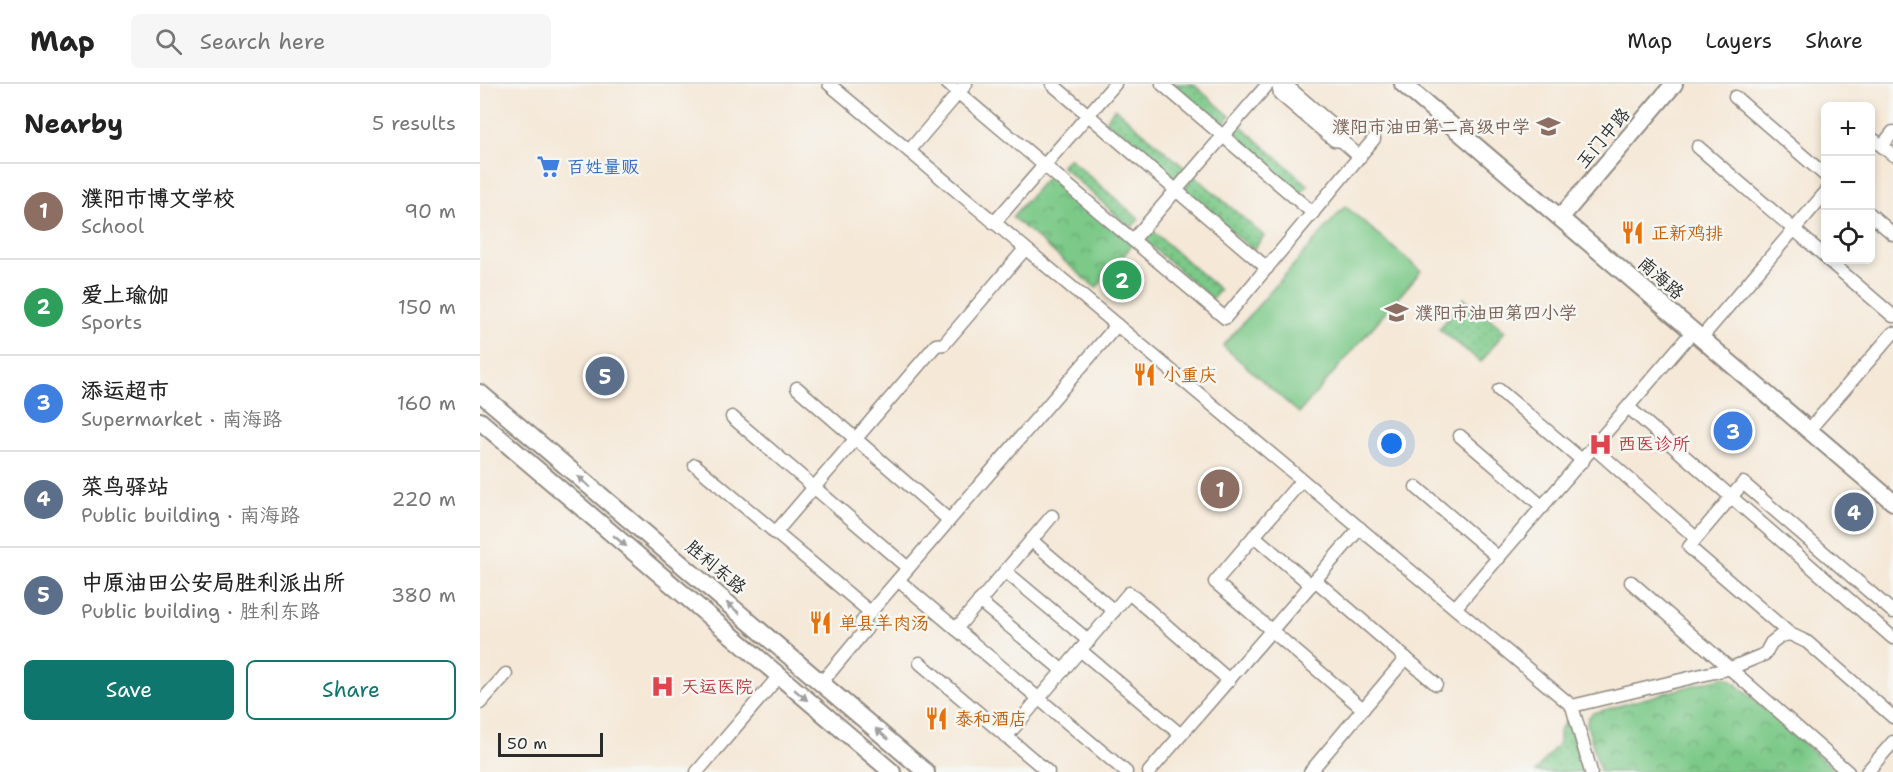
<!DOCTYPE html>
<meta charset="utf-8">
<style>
body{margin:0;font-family:"Shantell Sans","LXGW WenKai TC",sans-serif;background:#f6f6f6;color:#222}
.controls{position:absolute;right:18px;top:18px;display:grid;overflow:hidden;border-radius:9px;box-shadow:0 3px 9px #0003}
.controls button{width:54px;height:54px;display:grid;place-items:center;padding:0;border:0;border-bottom:2px solid #e0e0e0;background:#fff;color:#222;font:30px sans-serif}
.scale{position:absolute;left:18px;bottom:15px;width:105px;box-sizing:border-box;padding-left:6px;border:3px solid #2b2b2b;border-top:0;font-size:16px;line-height:21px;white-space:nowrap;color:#2b2b2b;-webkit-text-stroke:4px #f6f6f2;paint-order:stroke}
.you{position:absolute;left:912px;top:360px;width:21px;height:21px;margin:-15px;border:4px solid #fff;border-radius:50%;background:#1a73e8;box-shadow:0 0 0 9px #1a73e833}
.badge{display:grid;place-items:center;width:39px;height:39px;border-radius:50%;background:#0f766e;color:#fff;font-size:20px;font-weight:700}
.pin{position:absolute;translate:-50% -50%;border:3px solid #fff;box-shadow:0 2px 6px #0006}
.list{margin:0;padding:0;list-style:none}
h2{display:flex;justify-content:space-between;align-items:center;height:78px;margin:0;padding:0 24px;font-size:26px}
h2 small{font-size:20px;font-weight:400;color:#767676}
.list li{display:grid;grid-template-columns:39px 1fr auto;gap:18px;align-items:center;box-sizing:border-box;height:96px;padding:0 24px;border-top:2px solid #e0e0e0}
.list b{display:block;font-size:22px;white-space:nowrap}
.list p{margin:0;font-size:20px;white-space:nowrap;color:#767676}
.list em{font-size:20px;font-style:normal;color:#767676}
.actions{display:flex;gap:12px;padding:18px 24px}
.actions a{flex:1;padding:14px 0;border:2px solid #0f766e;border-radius:9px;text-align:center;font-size:21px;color:#0f766e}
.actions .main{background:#0f766e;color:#fff}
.icon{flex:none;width:33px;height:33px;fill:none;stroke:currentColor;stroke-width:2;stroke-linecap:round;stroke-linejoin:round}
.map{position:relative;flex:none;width:1413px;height:688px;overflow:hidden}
header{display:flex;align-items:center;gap:36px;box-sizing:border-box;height:84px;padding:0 30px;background:#fff;border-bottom:2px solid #e0e0e0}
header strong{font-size:28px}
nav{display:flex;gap:33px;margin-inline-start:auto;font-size:21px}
.search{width:420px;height:54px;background:#f6f6f6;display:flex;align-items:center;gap:15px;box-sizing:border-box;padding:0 21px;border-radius:9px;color:#767676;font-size:22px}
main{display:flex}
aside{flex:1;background:#fff}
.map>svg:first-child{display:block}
.grass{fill:url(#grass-dots);stroke:#537a5a;stroke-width:1.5}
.park{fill:url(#park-crowns);stroke:#537a5a;stroke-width:1.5}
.pitch{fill:#7bc988;stroke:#537a5a;stroke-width:1.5}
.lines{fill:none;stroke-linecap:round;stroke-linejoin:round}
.street-casing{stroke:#908a81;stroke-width:15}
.secondary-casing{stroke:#908a81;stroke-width:20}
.street{stroke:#fff;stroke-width:12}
.secondary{stroke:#fff;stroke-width:16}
.oneway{fill:#a0a0a0}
.labels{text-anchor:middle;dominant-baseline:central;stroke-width:5;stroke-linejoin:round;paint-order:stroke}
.education-label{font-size:18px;fill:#785e54;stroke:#f6f6f2;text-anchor:end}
.street-label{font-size:18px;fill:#2b2b2b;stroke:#f6f6f2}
.shop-label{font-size:18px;fill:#366cbe;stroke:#f6f6f2;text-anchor:start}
.food-label{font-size:18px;fill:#c56008;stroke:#f6f6f2;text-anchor:start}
.health-label{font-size:18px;fill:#be3a42;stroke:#f6f6f2;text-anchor:start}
</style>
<header>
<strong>Map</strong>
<div class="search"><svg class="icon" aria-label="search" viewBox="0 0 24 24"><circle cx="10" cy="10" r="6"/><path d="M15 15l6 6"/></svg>Search here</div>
<nav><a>Map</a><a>Layers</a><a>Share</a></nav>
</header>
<main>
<aside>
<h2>Nearby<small>5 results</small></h2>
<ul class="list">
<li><span class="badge" style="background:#8d6e63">1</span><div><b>濮阳市博文学校</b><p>School</p></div><em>90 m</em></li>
<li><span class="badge" style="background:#2e9e5b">2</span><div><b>爱上瑜伽</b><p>Sports</p></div><em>150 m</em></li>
<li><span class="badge" style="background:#3f7fe0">3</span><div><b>添运超市</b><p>Supermarket · 南海路</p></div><em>160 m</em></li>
<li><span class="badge" style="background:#5c6f8a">4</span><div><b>菜鸟驿站</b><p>Public building · 南海路</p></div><em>220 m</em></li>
<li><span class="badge" style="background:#5c6f8a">5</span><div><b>中原油田公安局胜利派出所</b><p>Public building · 胜利东路</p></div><em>380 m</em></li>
</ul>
<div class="actions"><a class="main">Save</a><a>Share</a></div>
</aside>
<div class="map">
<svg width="1413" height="688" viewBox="0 0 1413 688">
<defs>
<pattern id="grass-dots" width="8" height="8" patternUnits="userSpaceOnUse" patternTransform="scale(1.5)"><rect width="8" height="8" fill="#7bc988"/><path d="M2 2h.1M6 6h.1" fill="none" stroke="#65a36f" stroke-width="1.8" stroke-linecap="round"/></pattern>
<pattern id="park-crowns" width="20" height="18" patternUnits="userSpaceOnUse" patternTransform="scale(1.5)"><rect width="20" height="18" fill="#7bc988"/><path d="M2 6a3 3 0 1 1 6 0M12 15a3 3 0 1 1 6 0" fill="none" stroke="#65a36f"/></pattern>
</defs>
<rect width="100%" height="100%" fill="#f6f6f2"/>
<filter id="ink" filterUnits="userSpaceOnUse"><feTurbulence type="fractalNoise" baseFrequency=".0167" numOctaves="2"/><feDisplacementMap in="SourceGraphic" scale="12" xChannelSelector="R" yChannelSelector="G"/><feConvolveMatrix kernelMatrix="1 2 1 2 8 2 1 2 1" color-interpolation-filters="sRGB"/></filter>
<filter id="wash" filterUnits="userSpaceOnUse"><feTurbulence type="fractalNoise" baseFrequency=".008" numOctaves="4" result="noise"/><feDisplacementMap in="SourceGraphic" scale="24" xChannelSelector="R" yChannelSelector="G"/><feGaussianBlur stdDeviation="1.35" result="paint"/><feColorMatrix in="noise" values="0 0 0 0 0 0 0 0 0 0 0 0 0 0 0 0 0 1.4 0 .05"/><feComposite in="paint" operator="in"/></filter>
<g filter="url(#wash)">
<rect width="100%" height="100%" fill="#f5e8d7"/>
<g class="grass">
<polygon points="688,0 713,0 750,32 739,44"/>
<polygon points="635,24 706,85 695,97 625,37"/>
<polygon points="760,41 828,101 818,113 749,53"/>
<polygon points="589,74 659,135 651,144 581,82"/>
<polygon points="715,92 784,152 773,166 703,106"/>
<polygon points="670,145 740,206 732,215 662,154"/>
<polygon points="984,214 1025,247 1001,278 959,245"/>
<polygon points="1088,634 1103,688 1055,688 1079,659 1079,647"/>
</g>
<g class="park">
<polygon points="569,91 653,160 616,204 532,133"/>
<polygon points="1243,593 1250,595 1357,688 1120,688 1107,640 1108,634 1113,629"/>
</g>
<polygon class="pitch" points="865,122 941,187 819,329 743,262"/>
</g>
<g filter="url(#ink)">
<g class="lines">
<defs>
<g id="street">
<polyline points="349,0 1092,622 1111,688"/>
<polyline points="468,0 745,234 894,55"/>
<polyline points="572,0 787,184"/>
<polyline points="682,0 833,129"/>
<polygon points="802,0 807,2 862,49 862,57 854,56 800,10 798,1"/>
<polyline points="1255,13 1346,92"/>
<polyline points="1390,53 1402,62 1413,48"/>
<polyline points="862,57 880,73"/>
<polyline points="1402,62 1413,71"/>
<polyline points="1218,63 1346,173"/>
<polyline points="429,67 486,0"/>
<polyline points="1390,130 1413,150"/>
<polyline points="514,139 635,0"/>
<polyline points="653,156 788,0"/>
<polyline points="1348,176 1413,232"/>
<polyline points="1221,254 1346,108"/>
<polyline points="317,304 469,436"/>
<polyline points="1019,306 1103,377"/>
<polyline points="1148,323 1413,554"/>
<polyline points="252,333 428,484"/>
<polyline points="1328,347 1413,249"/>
<polyline points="980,352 1063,423"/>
<polyline points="1114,364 1216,454"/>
<polyline points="215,381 390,528"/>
<polyline points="822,396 735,498 883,625"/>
<polyline points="936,403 1019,474"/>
<polyline points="295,449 456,261 464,260 545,165"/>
<polyline points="774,452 831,501"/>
<polyline points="551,456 634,527"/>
<polyline points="525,487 609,557"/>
<polyline points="418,496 646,688"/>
<polyline points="835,496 956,600"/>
<polyline points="1151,498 1368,688"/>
<polyline points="499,517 583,587"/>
<polyline points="975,524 1213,247"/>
<polyline points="476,545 572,432"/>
<polyline points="1310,550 1209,463 1263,399 1413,528"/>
<polyline points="600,566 701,651"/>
<polyline points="440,579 568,688"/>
<polyline points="342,598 387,544 381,539 637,241"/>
<polyline points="0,619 26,590"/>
<polyline points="1092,622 1251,584 1285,570 1291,559 1300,552 1310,550 1327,558 1413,633"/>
<polyline points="526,653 649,509 749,596"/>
<polyline points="217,688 299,592"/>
<polyline points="669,688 880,444"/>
<polyline points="830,688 926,574"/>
<polyline points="1387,688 1413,658"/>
</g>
<g id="secondary">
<polyline points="923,0 1413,418"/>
<polyline points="1081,133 1194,0"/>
<polyline points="0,309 446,688"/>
<polyline points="0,337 412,688"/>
</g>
</defs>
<use href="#street" class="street-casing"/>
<use href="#secondary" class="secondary-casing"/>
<use href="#street" class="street"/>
<use href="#secondary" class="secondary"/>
</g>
<defs><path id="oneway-solid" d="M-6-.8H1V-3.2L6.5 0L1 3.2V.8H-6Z" transform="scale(1.5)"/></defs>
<g class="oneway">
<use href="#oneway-solid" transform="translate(104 398) rotate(-140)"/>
<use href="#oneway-solid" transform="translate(140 457) rotate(40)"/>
<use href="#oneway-solid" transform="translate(253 524) rotate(-140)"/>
<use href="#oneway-solid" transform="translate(321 611) rotate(40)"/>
<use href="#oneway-solid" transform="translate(402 650) rotate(-139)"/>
</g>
</g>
<defs>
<symbol id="school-bare" viewBox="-9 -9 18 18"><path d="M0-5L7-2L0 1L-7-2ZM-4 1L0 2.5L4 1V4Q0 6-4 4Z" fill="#8d6e63" stroke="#f6f6f2" stroke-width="2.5" paint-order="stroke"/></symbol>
<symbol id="supermarket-bare" viewBox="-9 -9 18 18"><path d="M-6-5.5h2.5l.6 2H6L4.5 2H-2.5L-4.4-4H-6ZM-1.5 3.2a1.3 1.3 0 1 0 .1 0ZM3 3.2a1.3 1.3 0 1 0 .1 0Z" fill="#3f7fe0" stroke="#f6f6f2" stroke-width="2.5" paint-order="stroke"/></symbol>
<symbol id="restaurant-bare" viewBox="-9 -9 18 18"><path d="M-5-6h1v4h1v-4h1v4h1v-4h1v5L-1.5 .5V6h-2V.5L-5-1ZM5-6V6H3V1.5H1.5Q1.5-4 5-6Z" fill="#e8710a" stroke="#f6f6f2" stroke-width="2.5" paint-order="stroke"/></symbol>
<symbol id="hospital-bare" viewBox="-9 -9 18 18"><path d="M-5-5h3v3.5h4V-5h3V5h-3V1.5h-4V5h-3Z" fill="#e0444e" stroke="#f6f6f2" stroke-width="2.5" paint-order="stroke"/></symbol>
</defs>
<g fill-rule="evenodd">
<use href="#school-bare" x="1052" y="26" width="33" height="33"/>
<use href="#supermarket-bare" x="52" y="66" width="33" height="33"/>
<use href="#restaurant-bare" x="1136" y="132" width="33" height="33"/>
<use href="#school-bare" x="900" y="212" width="33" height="33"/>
<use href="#restaurant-bare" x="648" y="274" width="33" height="33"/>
<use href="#hospital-bare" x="1104" y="344" width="33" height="33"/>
<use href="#restaurant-bare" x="324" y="522" width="33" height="33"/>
<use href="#hospital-bare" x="166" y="586" width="33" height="33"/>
<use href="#restaurant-bare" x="440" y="618" width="33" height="33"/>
</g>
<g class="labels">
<g class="education-label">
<text x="1050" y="43">濮阳市油田第二高级中学</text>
<text x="935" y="229" text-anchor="start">濮阳市油田第四小学</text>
</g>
<g class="street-label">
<text transform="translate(1123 54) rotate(-50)">玉门中路</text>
<text transform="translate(1181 194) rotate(41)">南海路</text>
<text transform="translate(236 483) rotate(40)">胜利东路</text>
</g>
<g class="shop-label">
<text x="87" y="83">百姓量贩</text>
</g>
<g class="food-label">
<text x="1171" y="149">正新鸡排</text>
<text x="683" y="291">小重庆</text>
<text x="359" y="539">单县羊肉汤</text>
<text x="475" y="635">泰和酒店</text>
</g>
<g class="health-label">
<text x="1138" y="360">西医诊所</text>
<text x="201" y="603">天运医院</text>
</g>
</g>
</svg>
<div class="controls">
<button>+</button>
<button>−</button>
<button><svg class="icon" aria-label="locate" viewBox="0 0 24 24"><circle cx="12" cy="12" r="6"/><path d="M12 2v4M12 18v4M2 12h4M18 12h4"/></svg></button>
</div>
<div class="scale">50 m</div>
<div class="you"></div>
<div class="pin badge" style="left:740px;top:405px;background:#8d6e63">1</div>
<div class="pin badge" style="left:642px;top:196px;background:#2e9e5b">2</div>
<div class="pin badge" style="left:1253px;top:347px;background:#3f7fe0">3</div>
<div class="pin badge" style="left:1374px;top:428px;background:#5c6f8a">4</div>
<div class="pin badge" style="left:125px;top:292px;background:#5c6f8a">5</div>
</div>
</main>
